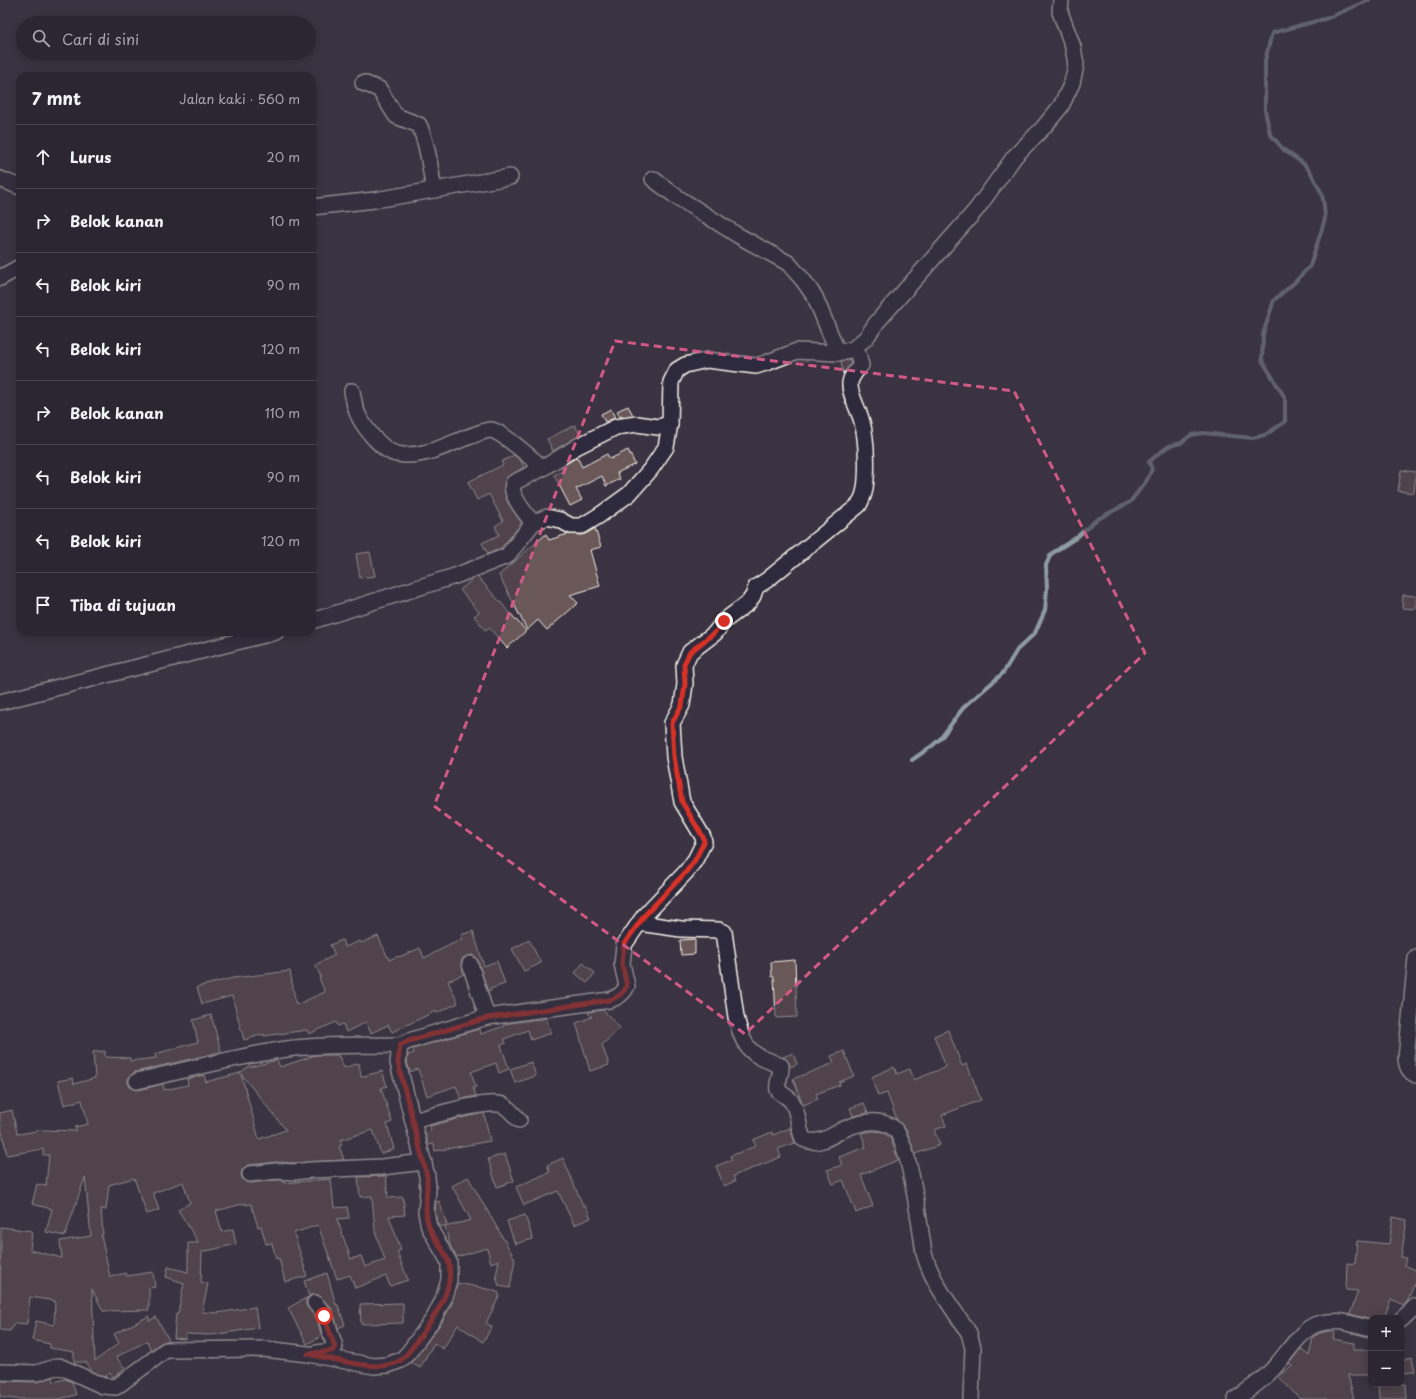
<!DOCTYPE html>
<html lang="id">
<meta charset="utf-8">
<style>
body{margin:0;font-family:"Playpen Sans",sans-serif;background:#38323e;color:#f1f3f6}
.controls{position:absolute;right:12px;bottom:12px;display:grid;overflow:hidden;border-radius:8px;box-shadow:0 2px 10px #0003}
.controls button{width:36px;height:36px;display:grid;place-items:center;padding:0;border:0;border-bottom:1px solid #48434d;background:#2c2632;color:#f1f3f6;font:20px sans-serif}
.stop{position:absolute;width:12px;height:12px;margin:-9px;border:3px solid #d93025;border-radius:50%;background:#fff}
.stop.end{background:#d93025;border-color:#fff;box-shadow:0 1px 4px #0008}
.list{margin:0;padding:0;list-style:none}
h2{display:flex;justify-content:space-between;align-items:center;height:52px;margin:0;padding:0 16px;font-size:17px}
h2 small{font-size:13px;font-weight:400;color:#a6a5ac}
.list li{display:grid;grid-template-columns:26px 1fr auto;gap:12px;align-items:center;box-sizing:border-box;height:64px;padding:0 16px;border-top:1px solid #48434d}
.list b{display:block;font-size:15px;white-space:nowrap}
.list em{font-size:13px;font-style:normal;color:#a6a5ac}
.icon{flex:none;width:22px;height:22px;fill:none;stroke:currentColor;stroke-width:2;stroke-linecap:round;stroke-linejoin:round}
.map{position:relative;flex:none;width:1416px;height:1399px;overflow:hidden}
.search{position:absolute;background:#2c2632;box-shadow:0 2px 10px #0003;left:16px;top:16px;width:300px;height:44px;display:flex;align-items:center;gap:10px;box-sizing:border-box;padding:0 14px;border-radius:22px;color:#a6a5ac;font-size:15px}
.panel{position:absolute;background:#2c2632;box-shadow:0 2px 10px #0003;left:16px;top:72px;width:300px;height:564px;border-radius:12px}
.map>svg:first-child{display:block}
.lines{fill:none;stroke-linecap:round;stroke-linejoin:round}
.stream{stroke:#8f9ca2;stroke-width:4}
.building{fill:#6a5858;stroke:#f4f1e8;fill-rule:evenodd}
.street-casing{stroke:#f4f1e8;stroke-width:18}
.street{stroke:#2f2a3d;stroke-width:15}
.route{stroke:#d93025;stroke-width:5}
.marked{fill:none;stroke:#d15985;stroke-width:3;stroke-dasharray:8 5;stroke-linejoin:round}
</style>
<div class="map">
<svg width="1416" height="1399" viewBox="0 0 1416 1399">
<rect width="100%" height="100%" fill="#3b3342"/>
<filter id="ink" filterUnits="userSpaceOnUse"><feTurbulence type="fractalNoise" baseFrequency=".025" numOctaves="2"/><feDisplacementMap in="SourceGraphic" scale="8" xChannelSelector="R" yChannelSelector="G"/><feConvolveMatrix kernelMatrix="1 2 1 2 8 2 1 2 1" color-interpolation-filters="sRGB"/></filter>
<g filter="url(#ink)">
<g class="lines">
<polyline class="stream" points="912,760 932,746 941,738 963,708 1003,673 1017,650 1035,633 1045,610 1047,589 1046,565 1051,554 1077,537 1096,520 1130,502 1147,480 1152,469 1149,462 1158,454 1169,446 1181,443 1191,435 1203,433 1252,438 1265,435 1285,422 1285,398 1262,360 1263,334 1274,300 1294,283 1310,266 1325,219 1324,206 1322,194 1311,173 1304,164 1284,150 1270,134 1265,110 1265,61 1272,33 1328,18 1369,0"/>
</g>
<g class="building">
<polygon points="845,360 850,360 851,363 843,374 841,361"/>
<polygon points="628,406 633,415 620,417 617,411"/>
<polygon points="611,409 615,418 605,422 601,414"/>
<polygon points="575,425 580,435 553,451 547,439"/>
<polygon points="628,450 635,464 617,473 620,479 606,486 602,476 576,489 582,500 570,506 554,475 563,471 561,467 577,457 582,467 607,454 610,459"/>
<polygon points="514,455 521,461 524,467 506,478 504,489 508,503 522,523 501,548 488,554 482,543 499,535 495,526 503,521 489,494 477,500 468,482 503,465 501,462"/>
<polygon points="1401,470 1416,472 1414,493 1398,491"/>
<polygon points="595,528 601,547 590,550 600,586 570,595 578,603 547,630 538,620 527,630 499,575 546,534 549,540 568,534 582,535"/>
<polygon points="370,552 375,576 360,578 356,554"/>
<polygon points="478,577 526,631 507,648 489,628 486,631 474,616 479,612 460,590 474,578"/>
<polygon points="1403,595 1416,596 1416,609 1402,608"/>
<polygon points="473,931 484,966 497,961 505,984 490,989 491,991 488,992 478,961 476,957 472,955 467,956 463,958 461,962 464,974 448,981 458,1003 437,1013 436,1011 392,1032 388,1025 371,1033 366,1022 346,1032 343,1024 338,1026 336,1022 309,1034 307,1030 264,1036 264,1034 244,1040 232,996 202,1004 197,987 233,978 290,971 296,1005 325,992 319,978 321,977 315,965 335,955 330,945 342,940 345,947 360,941 361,943 378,936 389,960 398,956 399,957 420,948 424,958 462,939 461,935"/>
<polygon points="695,939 695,954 681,955 680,940"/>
<polygon points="529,940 541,963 524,971 512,949"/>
<polygon points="795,960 797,1017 776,1018 774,977 772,977 771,962"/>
<polygon points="583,963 595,973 587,983 575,973"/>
<polygon points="603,1010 620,1028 602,1045 609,1065 590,1071 576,1023 592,1017 588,1013 589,1012"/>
<path d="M 211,1015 L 221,1051 L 220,1052 L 135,1072 L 131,1075 L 128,1079 L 128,1083 L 130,1087 L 134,1089 L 139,1090 L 163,1084 L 164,1090 L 188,1085 L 187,1079 L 204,1075 L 206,1082 L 240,1073 L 249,1066 L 250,1067 L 277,1060 L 280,1067 L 316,1055 L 337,1055 L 337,1056 L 339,1056 L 344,1068 L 359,1063 L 361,1077 L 382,1071 L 387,1086 L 381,1088 L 392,1122 L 387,1124 L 394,1149 L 381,1154 L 373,1130 L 340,1140 L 342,1145 L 339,1146 L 344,1160 L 293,1163 L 276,1162 L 249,1165 L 245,1167 L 242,1170 L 241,1175 L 243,1180 L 246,1182 L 251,1183 L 277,1180 L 283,1180 L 284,1183 L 331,1179 L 334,1208 L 347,1207 L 349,1218 L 337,1219 L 351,1259 L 361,1256 L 365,1267 L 385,1260 L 375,1231 L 372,1196 L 360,1197 L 358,1177 L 386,1176 L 388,1198 L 403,1197 L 405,1215 L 389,1216 L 401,1250 L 397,1252 L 408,1280 L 390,1286 L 386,1276 L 355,1288 L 350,1275 L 337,1279 L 318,1225 L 294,1233 L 307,1276 L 285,1282 L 279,1258 L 276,1259 L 272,1243 L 266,1244 L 261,1226 L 258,1227 L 251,1204 L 246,1205 L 246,1203 L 216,1211 L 222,1232 L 233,1229 L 236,1244 L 202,1252 L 201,1282 L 208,1284 L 202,1312 L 217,1313 L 255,1307 L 258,1328 L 211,1335 L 186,1334 L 185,1339 L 174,1338 L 176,1314 L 178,1314 L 184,1283 L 166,1277 L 168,1267 L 188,1272 L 188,1243 L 199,1243 L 178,1210 L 190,1203 L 183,1182 L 153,1193 L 159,1210 L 147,1214 L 134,1178 L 109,1185 L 106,1210 L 101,1209 L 103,1235 L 101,1235 L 110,1277 L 126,1273 L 127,1276 L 153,1272 L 155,1287 L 149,1288 L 149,1310 L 103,1311 L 92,1289 L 95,1361 L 119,1343 L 114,1334 L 149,1316 L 149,1321 L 156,1317 L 169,1340 L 161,1343 L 151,1350 L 147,1341 L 116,1357 L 125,1368 L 113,1377 L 110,1373 L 105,1377 L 93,1372 L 86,1362 L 74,1362 L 74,1352 L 50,1348 L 50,1344 L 32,1340 L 36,1321 L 54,1325 L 55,1301 L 30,1297 L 27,1324 L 15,1323 L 10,1331 L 0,1330 L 1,1227 L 32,1231 L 30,1250 L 62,1258 L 60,1241 L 91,1236 L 85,1177 L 65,1236 L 46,1232 L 52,1209 L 32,1204 L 37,1184 L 46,1186 L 49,1155 L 43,1155 L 43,1149 L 7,1155 L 0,1123 L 0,1113 L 12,1110 L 17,1133 L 19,1134 L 42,1130 L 76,1131 L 75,1127 L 88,1124 L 82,1100 L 64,1105 L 58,1081 L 73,1078 L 74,1084 L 95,1078 L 93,1052 L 105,1051 L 105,1057 L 130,1058 L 130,1061 L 156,1058 L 155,1054 L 198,1042 L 193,1020 ZM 241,1074 L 286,1130 L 259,1139 Z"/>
<polygon points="546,1018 551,1033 531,1040 528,1030 504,1039 506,1043 501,1045 509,1069 499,1073 496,1063 471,1072 476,1087 473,1088 476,1096 461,1099 456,1086 427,1096 418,1069 410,1072 407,1062 408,1055 414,1053 413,1049 479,1029 481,1034 504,1026 504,1024 538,1019 539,1020"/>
<polygon points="948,1030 962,1066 967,1064 981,1100 942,1115 946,1126 934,1130 940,1145 915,1154 907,1131 897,1120 887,1093 878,1096 871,1077 894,1067 897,1074 910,1069 914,1080 946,1067 934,1036"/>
<polygon points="844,1051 854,1076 839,1082 840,1085 816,1094 818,1099 803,1105 793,1079 834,1063 831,1056"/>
<polygon points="793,1053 797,1064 790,1067 788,1061 783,1057"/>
<polygon points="531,1062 536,1076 515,1083 510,1069"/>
<polygon points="864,1103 868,1113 853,1116 850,1108"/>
<polygon points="484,1113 490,1141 435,1151 434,1144 428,1145 425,1133 431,1131 430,1126 461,1118"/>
<polygon points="790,1128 795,1143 778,1149 781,1157 733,1176 735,1181 724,1186 716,1166 732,1160 730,1156 756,1146 753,1140 772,1132 773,1135"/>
<polygon points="873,1131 883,1132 891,1139 898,1160 861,1175 873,1206 856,1213 843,1180 833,1184 827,1170 842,1165 839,1157 866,1147 861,1133"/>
<polygon points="505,1154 514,1181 497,1187 488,1159"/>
<polygon points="563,1158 583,1206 585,1205 591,1218 574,1225 558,1191 524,1205 516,1187 550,1172 547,1165"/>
<polygon points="468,1177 515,1259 510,1288 499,1286 496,1276 499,1260 491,1263 487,1248 457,1257 451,1248 445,1227 471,1220 452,1186"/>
<polygon points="439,1201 447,1225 440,1227 438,1224 435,1212 436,1202"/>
<polygon points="525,1215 533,1239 515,1244 507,1221"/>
<polygon points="1393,1217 1407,1220 1401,1257 1406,1258 1404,1265 1416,1270 1416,1280 1407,1302 1404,1305 1391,1299 1384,1318 1371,1318 1371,1320 1350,1314 1358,1291 1346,1290 1347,1263 1355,1264 1357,1241 1389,1244"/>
<polygon points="327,1273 336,1305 338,1305 345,1325 338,1328 332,1309 318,1295 314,1294 309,1296 304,1281"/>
<polygon points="458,1283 492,1290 499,1293 499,1297 486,1323 492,1327 483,1342 458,1325 443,1349 434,1343 420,1368 411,1363 442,1322 453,1302 452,1302"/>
<polygon points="308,1297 306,1300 306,1305 317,1319 321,1334 319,1335 320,1337 307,1344 288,1308"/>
<polygon points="403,1303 403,1323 361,1324 360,1304"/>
<polygon points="1328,1331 1335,1332 1333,1339 1354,1343 1353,1350 1371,1350 1371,1375 1348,1375 1354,1399 1300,1399 1279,1377 1292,1365 1289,1363 1301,1349 1309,1356 1313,1337 1320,1333"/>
<polygon points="1412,1357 1415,1371 1401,1374 1401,1360"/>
<polygon points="53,1377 54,1382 65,1379 72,1382 76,1395 59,1399 15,1399 0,1397 0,1381 37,1382"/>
<polygon points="1378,1384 1406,1384 1407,1399 1379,1399"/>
</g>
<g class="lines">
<defs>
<g id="street">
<path d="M 363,83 L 379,89 L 396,116 L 419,125 C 428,145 430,168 434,190"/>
<polyline points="0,179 20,187"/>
<polyline points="653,179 677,197 739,236 788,263 803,280 815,297 838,353"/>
<polyline points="312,207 375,200 510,177"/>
<polyline points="0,278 20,267"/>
<path d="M 352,391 C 355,412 359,420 373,437 C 379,443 388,453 397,454 C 421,459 447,445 468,437 C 475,435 484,430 491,430 C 503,432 533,460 543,468"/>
<path d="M 533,523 C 526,514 509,495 513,483 L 543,468 L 578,446 L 616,427 L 637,424 L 658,427 L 670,424"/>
<polyline points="312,621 455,576 507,556 533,523 547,517 560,520 571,526 582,526 600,515 629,494 651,469 666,447 670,424 671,382 677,370 685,365 707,360 756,366 766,363 797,351 838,353 853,349 866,338 877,322 976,210 1015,156 1043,128 1061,106 1072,83 1076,65 1073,47 1060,12 1061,0"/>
<polyline points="0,702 276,632"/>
<path d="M 639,923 L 681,929 L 719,930 L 724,932 L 736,1017 C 740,1033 744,1049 760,1057 C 767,1060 774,1063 781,1066 C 782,1074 776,1082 778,1090 C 782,1095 789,1097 792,1102 C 799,1113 798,1128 803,1139 C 817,1146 830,1137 842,1130 C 857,1123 877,1117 892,1127 C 910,1138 920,1229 924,1253 C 932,1283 952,1307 969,1333 L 973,1348 L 971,1399"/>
<path d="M 1416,958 L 1406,1059 C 1407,1067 1409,1072 1416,1075"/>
<polyline points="470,964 487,1017"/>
<path d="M 137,1081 C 187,1070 237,1056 287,1049 C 324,1044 363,1046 400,1045"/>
<path d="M 413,1121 C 432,1116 486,1099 503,1105 C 509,1108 514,1115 519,1120"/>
<polyline points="250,1174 277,1171 293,1172 311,1170 382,1167 424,1162"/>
<polyline points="315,1303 325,1315 335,1347 332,1351 316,1353"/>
<polyline points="1401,1320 1416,1306"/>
<path d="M 0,1372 L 37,1373 L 59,1366 L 103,1386 L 116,1387 L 166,1350 L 264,1349 L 308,1354 L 374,1366 L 388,1365 L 401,1360 L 409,1352 L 434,1318 L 443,1300 L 449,1280 L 449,1262 L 429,1227 L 426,1212 L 428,1189 L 427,1176 L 398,1063 L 400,1045 L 409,1041 L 487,1017 L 610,1000 C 618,997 623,994 627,986 L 622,964 L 624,945 L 644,916 L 686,872 L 695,860 L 704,842 L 703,837 L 682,802 L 674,757 L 672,723 L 682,705 L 685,684 L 684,665 L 690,652 L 715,633 L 724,621 L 748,603 L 753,596 L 756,587 L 767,580 L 859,505 C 861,501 863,497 864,493 C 868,476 867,440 862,422 C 860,412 849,394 850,384 C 850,377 857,370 861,365 L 858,354 L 853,349"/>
<path d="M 1236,1399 C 1248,1390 1262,1381 1272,1370 C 1284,1358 1301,1329 1317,1324 C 1338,1318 1351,1324 1371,1329"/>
</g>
</defs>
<use href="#street" class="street-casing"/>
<use href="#street" class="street"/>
</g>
</g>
<g class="lines" filter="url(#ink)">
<path class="route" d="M 324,1316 L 335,1347 L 332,1351 L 308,1354 C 327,1358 370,1369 388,1365 C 393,1364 399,1362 402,1359 C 409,1353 414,1345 419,1338 C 434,1317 454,1291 449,1264 C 448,1255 432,1237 429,1227 C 423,1210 428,1193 427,1176 L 398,1063 L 400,1045 L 409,1041 L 487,1018 L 610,1000 C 618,997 623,994 627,986 L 622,964 L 624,944 L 644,916 L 686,872 L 695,860 L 704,842 L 703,837 L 682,802 L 674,757 L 672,723 L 682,705 L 685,684 L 684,664 L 690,652 L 714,633 L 724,621"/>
</g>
<path d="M0 0H1416V1399H0ZM 615,341 L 1014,391 L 1145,653 L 745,1034 L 434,806 Z" fill="#3b3342" fill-opacity=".55" fill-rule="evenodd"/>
<path class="marked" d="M 615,341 L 1014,391 L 1145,653 L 745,1034 L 434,806 Z"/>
</svg>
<div class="controls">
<button>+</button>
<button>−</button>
</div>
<div class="stop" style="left:324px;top:1316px"></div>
<div class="stop end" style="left:724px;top:621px"></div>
<div class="search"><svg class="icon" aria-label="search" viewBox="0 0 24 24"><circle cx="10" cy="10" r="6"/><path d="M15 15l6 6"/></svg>Cari di sini</div>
<section class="panel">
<h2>7 mnt<small>Jalan kaki · 560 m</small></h2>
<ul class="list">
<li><svg class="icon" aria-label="ahead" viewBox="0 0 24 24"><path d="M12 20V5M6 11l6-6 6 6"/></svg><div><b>Lurus</b></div><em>20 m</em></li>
<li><svg class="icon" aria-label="right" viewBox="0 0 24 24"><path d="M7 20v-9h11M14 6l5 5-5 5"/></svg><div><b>Belok kanan</b></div><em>10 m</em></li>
<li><svg class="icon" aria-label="left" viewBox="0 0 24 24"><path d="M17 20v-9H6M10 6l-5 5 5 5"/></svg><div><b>Belok kiri</b></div><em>90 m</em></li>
<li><svg class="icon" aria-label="left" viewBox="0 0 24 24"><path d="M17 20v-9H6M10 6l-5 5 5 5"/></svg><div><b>Belok kiri</b></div><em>120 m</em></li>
<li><svg class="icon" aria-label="right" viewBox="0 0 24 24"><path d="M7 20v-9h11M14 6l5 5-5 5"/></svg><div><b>Belok kanan</b></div><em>110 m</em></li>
<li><svg class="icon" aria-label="left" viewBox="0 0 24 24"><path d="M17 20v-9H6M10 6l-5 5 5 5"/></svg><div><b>Belok kiri</b></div><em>90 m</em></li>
<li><svg class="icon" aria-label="left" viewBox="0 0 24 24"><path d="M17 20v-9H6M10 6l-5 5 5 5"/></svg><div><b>Belok kiri</b></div><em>120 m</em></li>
<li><svg class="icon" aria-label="arrive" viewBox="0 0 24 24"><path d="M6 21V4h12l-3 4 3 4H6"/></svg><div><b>Tiba di tujuan</b></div></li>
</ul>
</section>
</div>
